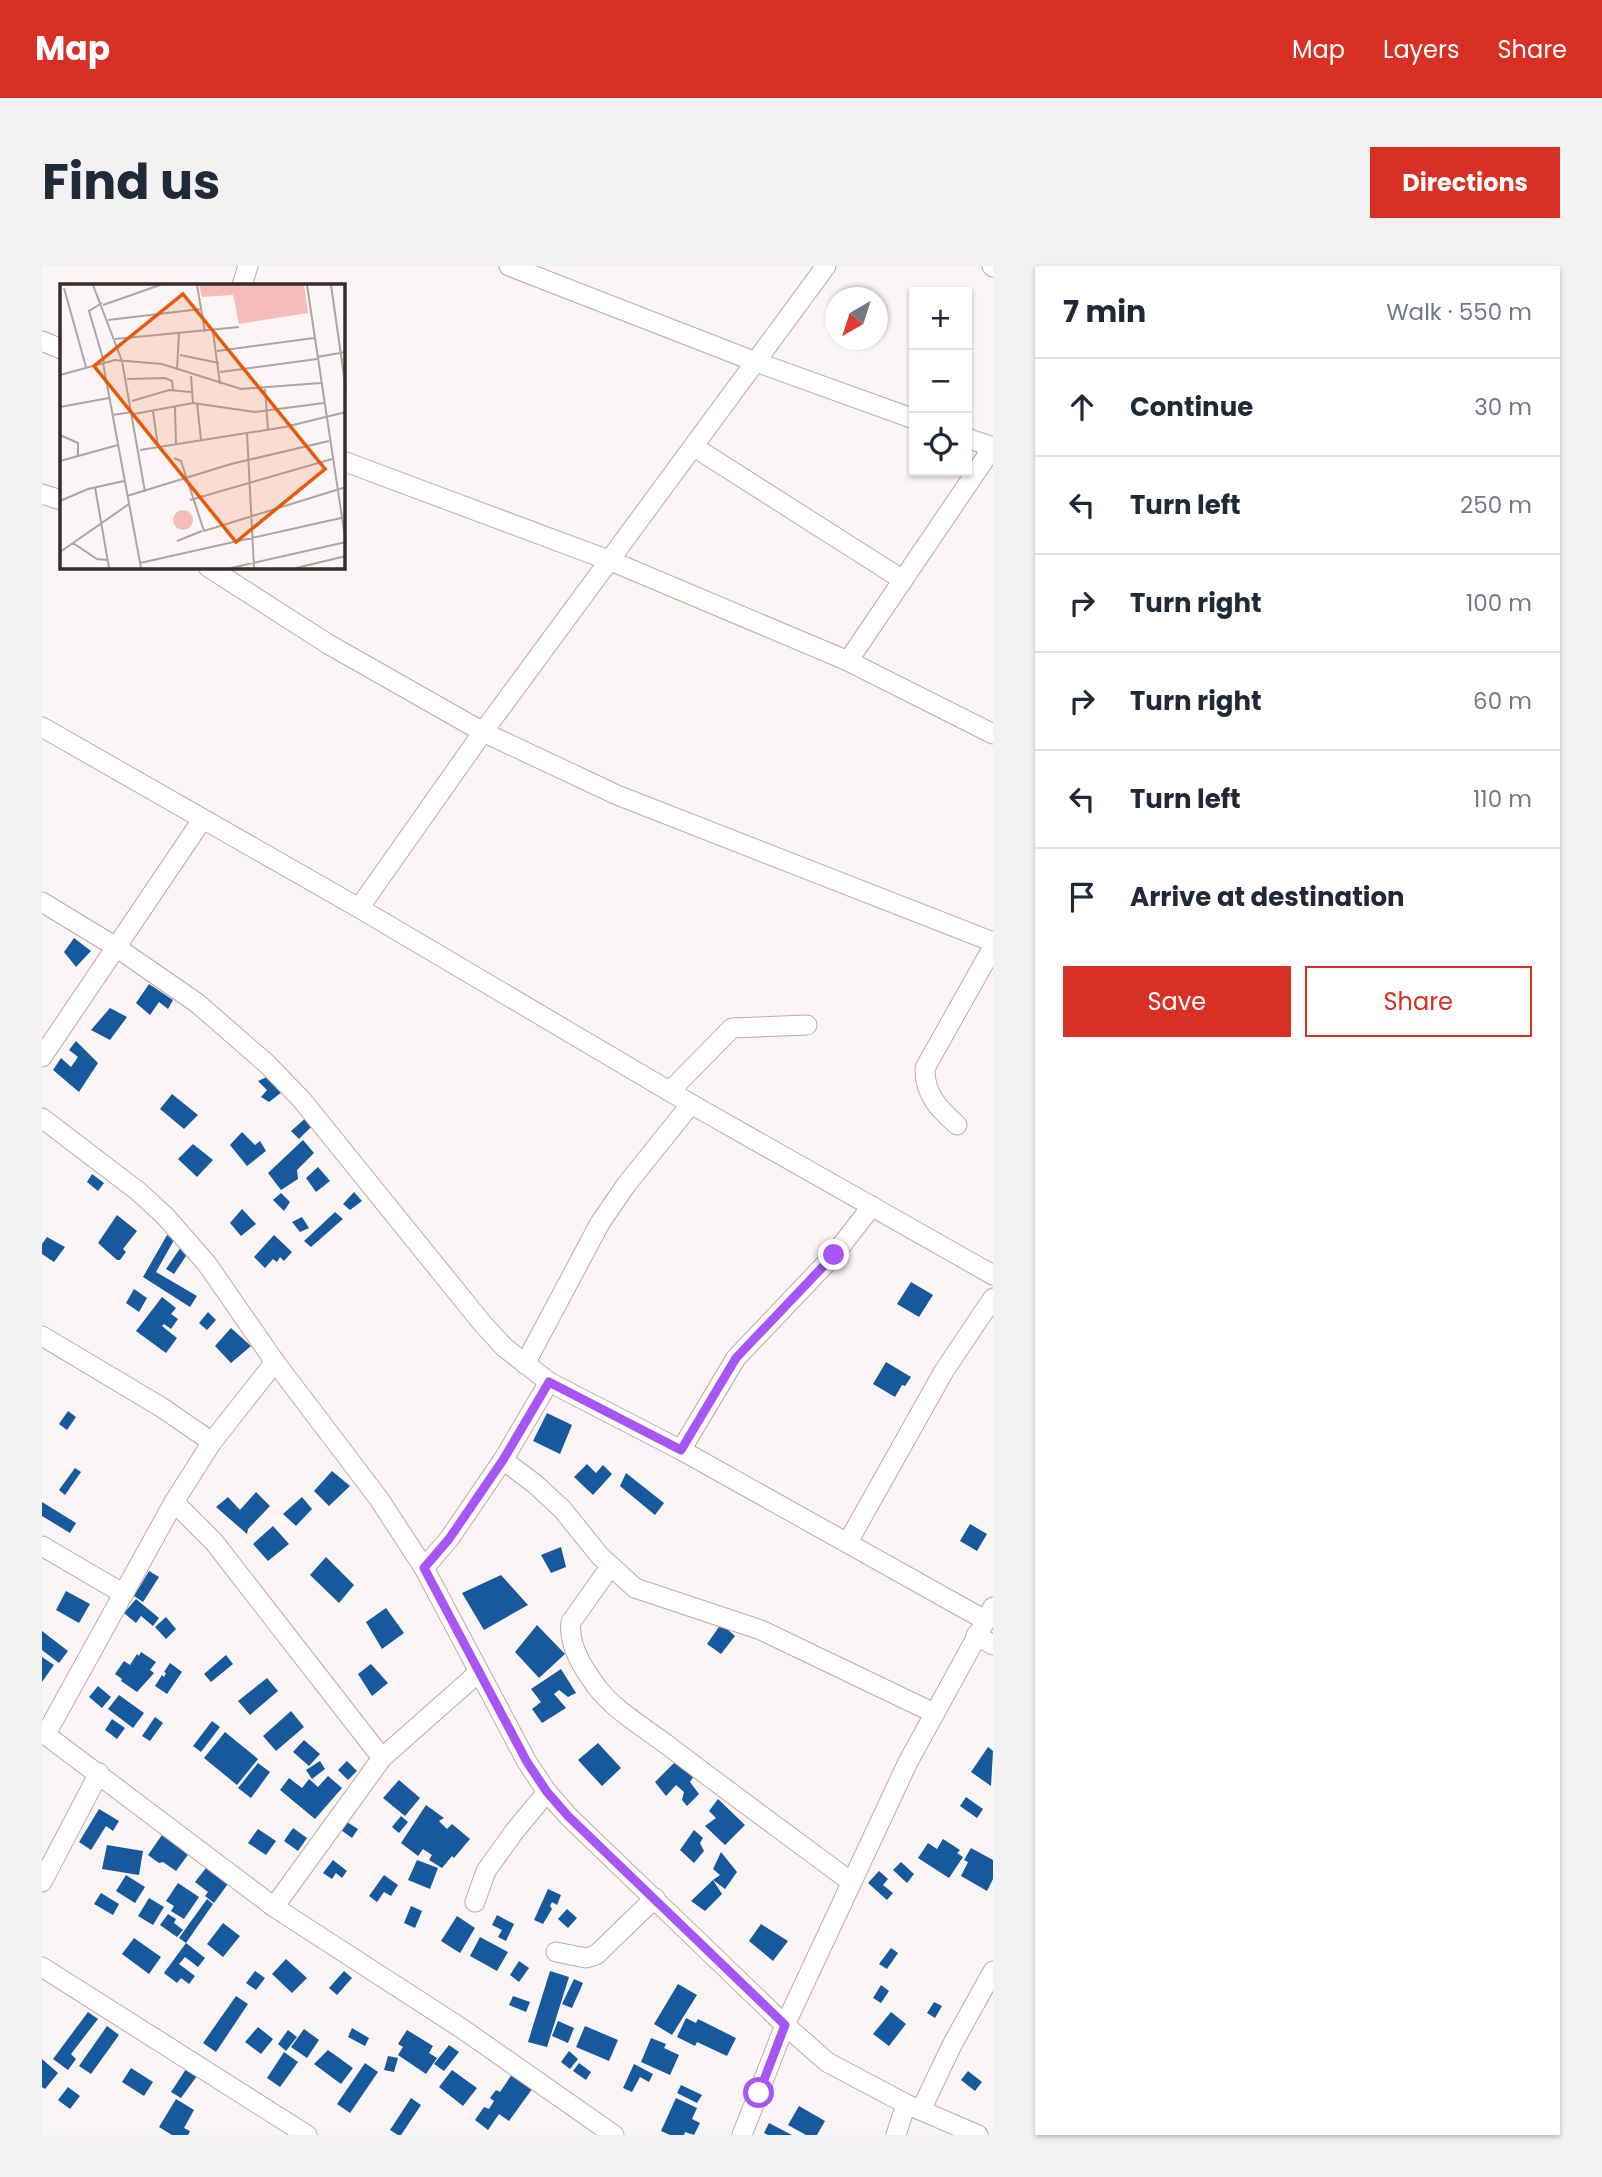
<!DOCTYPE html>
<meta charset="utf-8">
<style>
body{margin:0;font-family:Poppins,sans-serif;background:#f2f2f3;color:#1f2937}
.controls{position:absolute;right:21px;top:21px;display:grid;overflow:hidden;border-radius:0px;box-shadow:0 2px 5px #0004}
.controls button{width:63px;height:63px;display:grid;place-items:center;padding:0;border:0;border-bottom:2px solid #e0e1e3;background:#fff;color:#1f2937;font:35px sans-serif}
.compass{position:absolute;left:783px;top:21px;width:63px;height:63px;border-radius:50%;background:#fff;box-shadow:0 2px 5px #0004;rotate:219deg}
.stop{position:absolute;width:21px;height:21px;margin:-16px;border:5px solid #a855f7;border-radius:50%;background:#fff}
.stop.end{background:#a855f7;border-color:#fff;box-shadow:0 2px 7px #0008}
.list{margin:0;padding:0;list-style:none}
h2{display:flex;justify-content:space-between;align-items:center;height:91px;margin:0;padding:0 28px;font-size:30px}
h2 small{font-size:23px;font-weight:400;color:#747a83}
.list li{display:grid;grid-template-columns:46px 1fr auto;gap:21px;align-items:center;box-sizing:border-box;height:98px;padding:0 28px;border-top:2px solid #e0e1e3}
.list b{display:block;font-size:26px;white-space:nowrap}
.list em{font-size:23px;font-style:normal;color:#747a83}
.actions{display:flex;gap:14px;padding:21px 28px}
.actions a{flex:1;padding:16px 0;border:2px solid #d93025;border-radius:0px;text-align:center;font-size:24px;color:#d93025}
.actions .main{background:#d93025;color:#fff}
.icon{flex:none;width:38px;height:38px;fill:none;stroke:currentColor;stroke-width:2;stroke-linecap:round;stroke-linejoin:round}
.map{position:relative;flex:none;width:951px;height:1869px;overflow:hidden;border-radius:0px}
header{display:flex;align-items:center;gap:42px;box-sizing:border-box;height:98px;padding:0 35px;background:#d93025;color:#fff}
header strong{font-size:33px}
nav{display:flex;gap:38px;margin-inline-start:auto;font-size:24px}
.intro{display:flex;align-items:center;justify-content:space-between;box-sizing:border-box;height:168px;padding:0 42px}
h1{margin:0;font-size:49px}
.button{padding:18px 32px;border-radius:0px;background:#d93025;color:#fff;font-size:24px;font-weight:700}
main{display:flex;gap:42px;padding:0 42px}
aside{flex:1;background:#fff;border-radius:0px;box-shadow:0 2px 5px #0004}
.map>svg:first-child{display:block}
.building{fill:#16599d}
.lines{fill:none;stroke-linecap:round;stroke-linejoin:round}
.minor-casing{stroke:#c5a7a6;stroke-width:21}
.minor{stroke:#fff;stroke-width:19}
.route{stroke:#a855f7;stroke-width:9}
.inset-road{fill:none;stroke:#ada4a4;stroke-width:2}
.view{fill:#e8590c;fill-opacity:0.15;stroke:#e8590c;stroke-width:3.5}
.inset-edge{fill:none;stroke:#372b2b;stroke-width:3.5}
</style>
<header>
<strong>Map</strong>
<nav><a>Map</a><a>Layers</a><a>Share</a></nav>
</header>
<div class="intro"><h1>Find us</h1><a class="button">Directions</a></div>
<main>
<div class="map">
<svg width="951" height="1869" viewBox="0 0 951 1869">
<rect width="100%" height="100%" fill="#fcf5f5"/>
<g class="building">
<polygon points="32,672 49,685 34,701 22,686"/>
<polygon points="107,718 131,734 126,743 117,736 108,749 94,737"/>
<polygon points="68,742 85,751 68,774 49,764"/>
<polygon points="34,775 56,797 37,826 11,804 19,792 29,801 36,791 27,784"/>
<polygon points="227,810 240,826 227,836 219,831 225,824 216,815"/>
<polygon points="130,828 156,849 142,863 118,843"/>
<polygon points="265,851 272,858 257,873 249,865"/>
<polygon points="200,866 213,879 218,875 224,885 205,900 188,879"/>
<polygon points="261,874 272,887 255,904 256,913 239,924 226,907"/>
<polygon points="151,878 171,894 155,911 136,893"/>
<polygon points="276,901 288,915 274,926 264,912"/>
<polygon points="50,908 62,917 56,925 45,916"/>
<polygon points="312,926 320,935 308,944 301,938"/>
<polygon points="239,927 248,936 242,945 231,934"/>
<polygon points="200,943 214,958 199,970 188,957"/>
<polygon points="293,946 301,953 269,981 262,975"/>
<polygon points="75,949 95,965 81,983 84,986 78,994 75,994 56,977"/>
<polygon points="260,951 267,962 258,966 250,956"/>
<polygon points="125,969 132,974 114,1006 155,1030 148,1041 101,1011"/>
<polygon points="232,969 250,986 242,995 238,991 235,996 231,993 223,1002 212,991"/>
<polygon points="5,971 23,981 12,996 0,988 0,978"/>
<polygon points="141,978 148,984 132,1008 124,1003"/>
<polygon points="869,1016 891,1029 877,1051 855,1038"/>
<polygon points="92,1023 105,1032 97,1046 84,1037"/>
<polygon points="120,1031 134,1042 129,1048 136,1053 129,1063 122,1058 120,1060 135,1072 124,1087 94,1065"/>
<polygon points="166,1046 174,1054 165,1064 157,1057"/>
<polygon points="189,1062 209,1080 189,1097 173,1080"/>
<polygon points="844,1096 869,1111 863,1120 860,1119 853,1131 831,1118"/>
<polygon points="26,1145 34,1151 25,1164 17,1158"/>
<polygon points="505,1147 530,1159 518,1188 491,1175"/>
<polygon points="545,1198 554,1207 561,1199 570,1208 551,1229 532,1211"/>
<polygon points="33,1202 39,1206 23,1229 17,1224"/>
<polygon points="290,1205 308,1220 287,1240 272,1225"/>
<polygon points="584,1207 622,1237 613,1249 578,1220"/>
<polygon points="214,1226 228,1240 206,1263 205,1268 174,1241 186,1231 198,1244"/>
<polygon points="260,1231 270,1243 254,1260 241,1248"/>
<polygon points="0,1236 34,1257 28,1267 0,1250"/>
<polygon points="928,1258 945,1268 935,1285 918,1275"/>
<polygon points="231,1260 247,1278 226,1295 211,1278"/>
<polygon points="519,1281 524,1301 509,1307 499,1289"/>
<polygon points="284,1291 312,1319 297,1337 268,1309"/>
<polygon points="107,1305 117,1311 101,1336 92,1330"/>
<polygon points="459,1309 486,1339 442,1364 420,1327"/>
<polygon points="24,1325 48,1338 37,1357 14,1344"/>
<polygon points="94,1333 117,1352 111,1360 99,1350 94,1357 82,1347"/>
<polygon points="344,1342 362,1367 340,1383 324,1356"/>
<polygon points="124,1351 134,1363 124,1373 113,1361"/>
<polygon points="679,1358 693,1370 679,1388 665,1378"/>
<polygon points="495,1359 523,1388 497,1412 473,1386"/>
<polygon points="0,1365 26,1385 17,1397 0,1384"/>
<polygon points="99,1386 114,1396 108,1404 112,1407 95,1426 79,1415 80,1413 73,1408 82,1395 88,1399 95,1388 97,1390"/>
<polygon points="184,1389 191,1398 169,1416 162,1408"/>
<polygon points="0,1391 12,1399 0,1416"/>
<polygon points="128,1397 140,1406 125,1428 113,1420 120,1409 122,1411 124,1407 122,1406"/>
<polygon points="329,1398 346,1417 330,1430 316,1408"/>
<polygon points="519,1403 534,1427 526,1431 517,1424 512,1428 524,1442 500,1457 490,1443 499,1436 489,1423"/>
<polygon points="225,1412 236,1425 208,1449 196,1435"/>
<polygon points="56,1420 69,1431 60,1442 47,1431"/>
<polygon points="77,1429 102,1447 91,1462 66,1443"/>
<polygon points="249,1445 262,1461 234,1485 221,1470"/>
<polygon points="113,1451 121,1457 108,1475 100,1470"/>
<polygon points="70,1453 83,1462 75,1473 63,1464"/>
<polygon points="170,1455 178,1461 159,1486 151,1480"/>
<polygon points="183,1466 216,1493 195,1519 162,1492"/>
<polygon points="262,1474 278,1488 267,1500 251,1486"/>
<polygon points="556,1477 579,1502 560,1520 536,1494"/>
<polygon points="946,1481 951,1485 949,1520 929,1506"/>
<polygon points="278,1495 283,1503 270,1513 264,1504"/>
<polygon points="305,1495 315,1505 306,1514 296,1504"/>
<polygon points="634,1495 652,1510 648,1516 657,1528 645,1540 640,1534 642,1526 634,1519 624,1530 613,1516"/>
<polygon points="216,1497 228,1506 209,1532 196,1522"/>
<polygon points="286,1510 300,1522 273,1553 238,1524 247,1512 260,1522 267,1513 276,1521"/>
<polygon points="357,1514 378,1532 363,1550 341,1532"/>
<polygon points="924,1531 941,1543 935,1552 918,1540"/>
<polygon points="676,1533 703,1559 683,1579 663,1560 674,1552 667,1545"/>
<polygon points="384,1539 402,1552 397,1555 405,1563 410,1558 428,1573 412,1592 410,1590 400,1602 387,1594 390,1589 381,1583 376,1590 359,1577"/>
<polygon points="57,1543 77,1555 71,1565 64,1560 49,1584 37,1576"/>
<polygon points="359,1550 366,1556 357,1567 350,1561"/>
<polygon points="305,1556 316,1563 310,1572 299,1564"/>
<polygon points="251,1562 265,1572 256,1585 242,1575"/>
<polygon points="216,1563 234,1575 224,1589 206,1577"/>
<polygon points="652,1564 661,1572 658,1577 662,1585 652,1597 638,1584"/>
<polygon points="122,1566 148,1586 134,1605 121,1596 117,1597 106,1589"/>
<polygon points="901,1573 918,1584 915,1587 921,1591 907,1612 876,1592 886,1577 895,1583"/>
<polygon points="65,1579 101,1585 97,1609 60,1603"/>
<polygon points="929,1582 951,1594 951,1613 945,1625 919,1610 926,1596 922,1594"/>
<polygon points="679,1586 695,1606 683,1623 671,1614 678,1609 671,1603"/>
<polygon points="291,1594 305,1605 300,1612 294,1607 290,1613 281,1607"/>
<polygon points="375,1594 396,1602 388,1623 366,1614"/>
<polygon points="859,1596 872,1608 865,1617 851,1604"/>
<polygon points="167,1598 188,1615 172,1637 163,1630 166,1626 153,1616"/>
<polygon points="837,1605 846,1613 841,1619 851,1627 845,1634 826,1617"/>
<polygon points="84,1609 103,1621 93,1637 74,1625"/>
<polygon points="342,1609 356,1619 349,1630 342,1626 335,1636 327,1630"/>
<polygon points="671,1614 680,1628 663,1645 649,1635"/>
<polygon points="136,1617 157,1631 142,1653 129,1645 132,1640 124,1635"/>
<polygon points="506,1623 519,1629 515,1639 510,1636 508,1640 510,1643 501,1658 492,1654"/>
<polygon points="59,1627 77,1638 71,1649 52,1638"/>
<polygon points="107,1632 122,1641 111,1659 96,1650"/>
<polygon points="165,1633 171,1638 144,1677 137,1672"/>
<polygon points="369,1640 380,1645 373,1662 362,1657"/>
<polygon points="525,1643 535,1652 526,1662 516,1653"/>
<polygon points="126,1648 134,1653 132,1657 141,1664 135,1671 118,1659"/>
<polygon points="455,1649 472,1658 464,1675 456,1671 460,1664 450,1659"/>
<polygon points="415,1650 433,1662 418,1687 399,1675"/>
<polygon points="181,1657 198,1670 181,1691 165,1678"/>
<polygon points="719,1658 746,1675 731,1695 707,1675"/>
<polygon points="438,1671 466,1686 455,1705 428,1690"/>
<polygon points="92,1672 119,1691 107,1708 80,1688"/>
<polygon points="144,1677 163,1692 156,1701 143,1691 137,1698 153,1710 147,1718 139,1712 135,1717 122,1707"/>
<polygon points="849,1682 856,1687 845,1703 837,1698"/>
<polygon points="244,1693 265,1712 250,1727 230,1708"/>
<polygon points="477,1695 487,1702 477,1716 468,1709"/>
<polygon points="213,1705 223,1712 214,1724 204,1717"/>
<polygon points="302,1705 310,1712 295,1729 287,1722"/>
<polygon points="508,1705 527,1711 505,1781 486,1776"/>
<polygon points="532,1713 541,1717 530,1742 520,1738"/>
<polygon points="636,1718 655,1729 630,1769 612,1758"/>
<polygon points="839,1719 847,1725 839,1737 831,1732"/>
<polygon points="194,1730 206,1738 174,1786 161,1777"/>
<polygon points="471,1730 488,1736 484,1746 467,1739"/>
<polygon points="892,1736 900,1740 893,1752 885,1747"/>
<polygon points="46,1746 56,1753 29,1788 34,1793 26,1804 11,1793"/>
<polygon points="849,1746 864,1758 847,1780 831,1768"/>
<polygon points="644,1752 654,1757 656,1753 694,1772 685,1790 655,1776 653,1780 635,1771"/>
<polygon points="516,1755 532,1762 526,1777 510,1770"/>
<polygon points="65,1760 77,1769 49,1808 37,1800"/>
<polygon points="543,1760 576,1774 567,1795 534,1781"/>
<polygon points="216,1761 231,1773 219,1788 203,1776"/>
<polygon points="310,1762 327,1772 323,1780 306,1771"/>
<polygon points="262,1763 277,1774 265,1792 249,1781"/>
<polygon points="246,1764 255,1771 244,1785 236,1778"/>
<polygon points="365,1764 391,1780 387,1787 395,1792 384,1808 356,1789 361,1781 356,1778"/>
<polygon points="609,1772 624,1778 622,1782 637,1789 628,1809 599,1796"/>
<polygon points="407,1779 417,1786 402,1805 392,1798"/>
<polygon points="286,1784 311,1802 299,1818 272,1798"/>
<polygon points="527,1785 536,1793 528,1803 519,1796"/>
<polygon points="242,1786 256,1796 238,1821 225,1812"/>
<polygon points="346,1790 356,1792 352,1806 342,1804"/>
<polygon points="0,1793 16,1807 3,1823 0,1821"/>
<polygon points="323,1797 336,1806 308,1847 295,1838"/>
<polygon points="537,1797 549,1806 544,1814 531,1805"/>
<polygon points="592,1798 611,1808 607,1816 598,1811 590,1826 581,1822"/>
<polygon points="89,1802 111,1816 102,1830 80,1816"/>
<polygon points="144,1803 155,1810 139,1832 129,1826"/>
<polygon points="410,1804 435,1822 421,1840 397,1821"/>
<polygon points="473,1804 493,1819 467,1855 457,1848 446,1864 433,1854 442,1841 447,1843 452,1835 448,1832 454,1824 458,1826"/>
<polygon points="926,1805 940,1816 933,1825 919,1814"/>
<polygon points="639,1819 660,1829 655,1837 635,1827"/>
<polygon points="26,1821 38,1830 28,1843 16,1834"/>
<polygon points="369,1832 379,1839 359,1869 356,1869 348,1864"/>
<polygon points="634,1832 655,1842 650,1853 658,1857 652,1869 643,1866 642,1869 628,1869 619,1865"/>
<polygon points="134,1833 152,1844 142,1862 148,1865 146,1869 130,1869 117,1861"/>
<polygon points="757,1840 783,1855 775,1869 764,1869 746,1859"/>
<polygon points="727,1857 750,1869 726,1869 722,1867"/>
</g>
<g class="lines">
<defs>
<g id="minor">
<polyline points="467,0 714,96 872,153"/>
<polyline points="950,0 951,1"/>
<polyline points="200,19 206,0"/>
<polyline points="0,75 19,83"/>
<polyline points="925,172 951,181"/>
<polyline points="652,181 861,314"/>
<polyline points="301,195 569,295 806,395 951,468"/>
<polyline points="0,228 19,234"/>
<polyline points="166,301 286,378 441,466 575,529 951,676"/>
<polyline points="806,395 951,181"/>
<polyline points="0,461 317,642 649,838 951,1009"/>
<polyline points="0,636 74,681 155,737 225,798 259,833 440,1057 462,1081 507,1116 639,1184 943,1354"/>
<polyline points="317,642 441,466 784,0"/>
<polyline points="0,791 160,554"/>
<polyline points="628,825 690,762 765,759"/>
<polyline points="0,852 97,926 124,951 165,998 233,1096 337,1233 382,1302 485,1496 505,1526 526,1550 743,1759 785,1796 864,1838 936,1869"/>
<path d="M 915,859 C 897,843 882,828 883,802 L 951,681"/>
<polyline points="0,1070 119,1141 170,1176"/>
<polyline points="483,1098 558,957 584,919 649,838"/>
<polyline points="639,1184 694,1092 792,989 830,940"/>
<polyline points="461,1194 493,1218 520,1243 558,1290 593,1322 719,1364 892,1447"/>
<polyline points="132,1236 172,1276 340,1492"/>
<polyline points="806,1276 902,1105 951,1032"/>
<polyline points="0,1280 82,1328"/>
<path d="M 568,1301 L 529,1356 C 526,1379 541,1402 554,1420 C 573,1445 603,1462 628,1481 C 688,1527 749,1571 809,1616"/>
<polyline points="382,1302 407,1273 461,1194 507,1116"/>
<polyline points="934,1369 951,1379"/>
<polyline points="0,1466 232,1641 419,1762 572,1869"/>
<polyline points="4,1468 132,1236 170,1176 233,1096"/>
<polyline points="0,1616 57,1507"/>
<polyline points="433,1636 444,1605 472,1566 505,1526"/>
<polyline points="232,1641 340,1492 436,1407"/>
<polyline points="514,1686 544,1692 554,1689 613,1632"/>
<polyline points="0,1701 265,1869"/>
<polyline points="879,1844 910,1779 951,1705"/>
<polyline points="700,1869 743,1759 866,1496 951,1341"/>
<polyline points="854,1869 864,1838"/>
</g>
</defs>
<use href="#minor" class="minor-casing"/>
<use href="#minor" class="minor"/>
</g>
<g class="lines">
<polyline class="route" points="717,1827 743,1759 526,1550 505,1526 485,1496 382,1302 407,1273 461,1194 507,1116 639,1184 694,1092 792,989"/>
</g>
<g transform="translate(18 18)">
<rect width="285" height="285" fill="#fcf5f5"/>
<path d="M 139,1 L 244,1 L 248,29 L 179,40 L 173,11 L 142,13 ZM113 236a10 10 0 1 1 20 0a10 10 0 1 1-20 0Z" fill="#f7bbba"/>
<path class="inset-road" d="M 33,1 L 62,77 L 85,208M 137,1 L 145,48M 247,1 L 286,260M 271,1 L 286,106M 4,4 L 26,83M 42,19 L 29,27 L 44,78M 43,21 L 100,1M 48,36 L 141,25M 153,48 L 160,100M 55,55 L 179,43M 157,67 L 254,54M 120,71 L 159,79M 257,73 L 286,68M 43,79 L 81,284M 117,86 L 119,49M 160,88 L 257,75M 0,91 L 55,76 L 102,80 L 181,105 L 261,99M 131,92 L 133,119M 67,95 L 105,94 L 112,97 L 113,106M 205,105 L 208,146M 72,117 L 109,106 L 131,108M 137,119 L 141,156M 0,123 L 49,114M 115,123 L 116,160M 93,127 L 98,163M 74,130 L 133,119 L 195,128 L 264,119M 52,131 L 73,128M 187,149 L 194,284M 0,151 L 18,159 L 18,172M 80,166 L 225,143 L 286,128M 114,174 L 121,177 L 144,247 L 286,203M 0,177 L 58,161M 35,203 L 49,284M 67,212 L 171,180 L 269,157M 130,216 L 272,175M 0,217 L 28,205 L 64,197M 117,257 L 142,247M 13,259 L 37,275 L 48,276M 0,268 L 69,220M 80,279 L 281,234M 171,284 L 286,258M 236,284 L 286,272"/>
<path class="view" d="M 123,10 L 265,185 L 176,258 L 34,82 Z"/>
<rect width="285" height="285" class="inset-edge"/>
</g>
</svg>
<div class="controls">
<button>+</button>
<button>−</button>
<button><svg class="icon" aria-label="locate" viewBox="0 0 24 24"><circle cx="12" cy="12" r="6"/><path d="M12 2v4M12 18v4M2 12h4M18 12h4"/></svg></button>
</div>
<svg class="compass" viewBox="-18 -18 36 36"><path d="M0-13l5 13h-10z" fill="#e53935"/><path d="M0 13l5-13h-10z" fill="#747a83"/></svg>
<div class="stop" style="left:717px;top:1827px"></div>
<div class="stop end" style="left:792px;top:989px"></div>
</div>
<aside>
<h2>7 min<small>Walk · 550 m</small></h2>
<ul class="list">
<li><svg class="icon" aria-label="ahead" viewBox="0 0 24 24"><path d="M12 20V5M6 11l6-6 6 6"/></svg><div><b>Continue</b></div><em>30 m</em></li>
<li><svg class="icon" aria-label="left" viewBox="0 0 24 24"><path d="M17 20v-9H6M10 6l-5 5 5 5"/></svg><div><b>Turn left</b></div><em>250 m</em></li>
<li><svg class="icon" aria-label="right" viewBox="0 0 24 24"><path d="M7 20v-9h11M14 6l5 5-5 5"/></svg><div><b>Turn right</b></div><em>100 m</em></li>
<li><svg class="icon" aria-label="right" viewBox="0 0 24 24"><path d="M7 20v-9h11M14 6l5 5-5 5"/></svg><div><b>Turn right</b></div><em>60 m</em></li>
<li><svg class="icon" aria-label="left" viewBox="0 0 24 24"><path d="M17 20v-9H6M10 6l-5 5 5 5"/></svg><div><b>Turn left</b></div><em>110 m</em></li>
<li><svg class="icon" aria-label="arrive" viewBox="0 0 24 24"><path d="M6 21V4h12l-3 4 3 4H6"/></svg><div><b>Arrive at destination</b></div></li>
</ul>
<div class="actions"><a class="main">Save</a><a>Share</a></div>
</aside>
</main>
